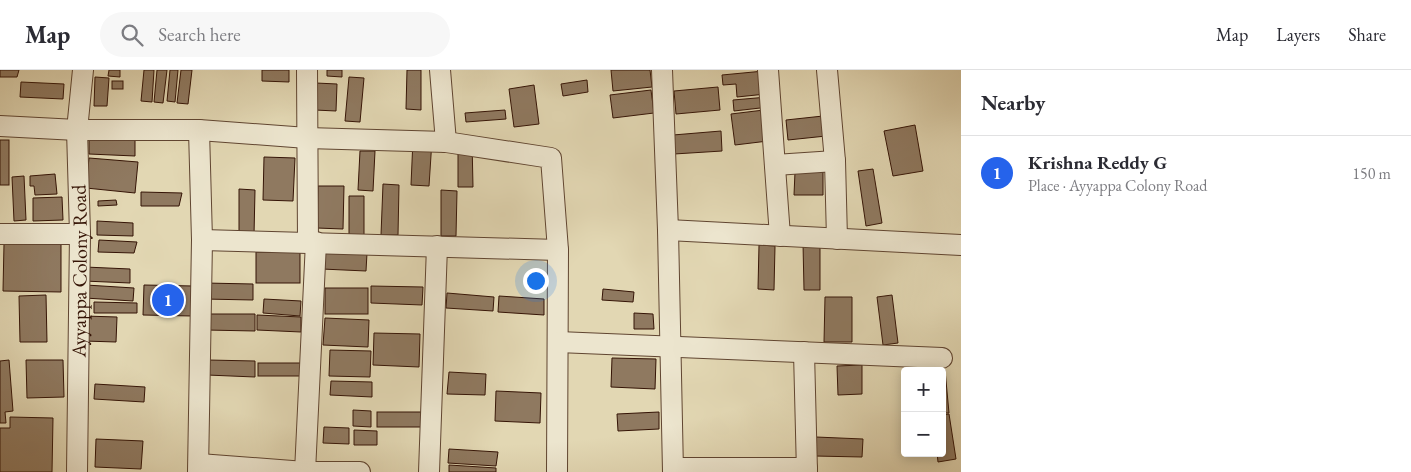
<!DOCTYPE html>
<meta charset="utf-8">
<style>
body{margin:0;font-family:"EB Garamond",serif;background:#f7f7f7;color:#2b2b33}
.controls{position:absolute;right:15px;bottom:15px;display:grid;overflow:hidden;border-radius:5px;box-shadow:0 2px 12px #0003}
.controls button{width:45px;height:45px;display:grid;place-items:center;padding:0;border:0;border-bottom:1px solid #e1e1e2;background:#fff;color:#2b2b33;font:25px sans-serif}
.you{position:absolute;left:535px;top:210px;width:18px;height:18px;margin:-12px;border:4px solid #fff;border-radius:50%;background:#1a73e8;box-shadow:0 0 0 8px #1a73e833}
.badge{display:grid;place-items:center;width:32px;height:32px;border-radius:50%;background:#2563eb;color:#fff;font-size:16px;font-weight:700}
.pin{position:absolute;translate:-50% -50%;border:2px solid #fff;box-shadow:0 1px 5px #0006}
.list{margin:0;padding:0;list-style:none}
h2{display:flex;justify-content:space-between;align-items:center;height:65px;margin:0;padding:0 20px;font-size:21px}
h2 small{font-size:16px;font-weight:400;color:#7c7c81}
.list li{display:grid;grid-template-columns:32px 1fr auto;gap:15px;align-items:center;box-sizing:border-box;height:75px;padding:0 20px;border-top:1px solid #e1e1e2}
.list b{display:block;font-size:19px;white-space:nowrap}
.list p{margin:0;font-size:16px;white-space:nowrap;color:#7c7c81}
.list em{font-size:16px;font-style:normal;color:#7c7c81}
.icon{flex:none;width:28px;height:28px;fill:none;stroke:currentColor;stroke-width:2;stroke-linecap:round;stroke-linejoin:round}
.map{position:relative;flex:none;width:961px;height:402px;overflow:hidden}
header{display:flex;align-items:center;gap:30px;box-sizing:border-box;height:70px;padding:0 25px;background:#fff;border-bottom:1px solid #e1e1e2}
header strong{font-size:24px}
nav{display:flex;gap:28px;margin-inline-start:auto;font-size:18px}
.search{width:350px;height:45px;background:#f7f7f7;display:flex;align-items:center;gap:12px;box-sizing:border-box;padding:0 18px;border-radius:28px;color:#7c7c81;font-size:19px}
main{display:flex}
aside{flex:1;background:#fff}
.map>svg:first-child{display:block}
.building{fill:#8f7960;stroke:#351406}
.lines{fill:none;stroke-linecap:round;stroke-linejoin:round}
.minor-casing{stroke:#604531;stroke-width:22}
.minor{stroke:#ece5ce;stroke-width:20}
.labels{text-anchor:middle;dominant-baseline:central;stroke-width:4;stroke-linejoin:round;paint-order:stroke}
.street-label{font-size:20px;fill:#351406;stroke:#ece5ce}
</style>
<header>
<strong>Map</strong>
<div class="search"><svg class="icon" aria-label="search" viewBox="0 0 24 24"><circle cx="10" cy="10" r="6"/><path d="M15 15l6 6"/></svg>Search here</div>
<nav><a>Map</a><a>Layers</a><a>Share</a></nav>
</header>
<main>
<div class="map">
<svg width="961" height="402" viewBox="0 0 961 402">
<rect width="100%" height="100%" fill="#e2d7b3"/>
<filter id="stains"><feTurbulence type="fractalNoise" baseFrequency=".004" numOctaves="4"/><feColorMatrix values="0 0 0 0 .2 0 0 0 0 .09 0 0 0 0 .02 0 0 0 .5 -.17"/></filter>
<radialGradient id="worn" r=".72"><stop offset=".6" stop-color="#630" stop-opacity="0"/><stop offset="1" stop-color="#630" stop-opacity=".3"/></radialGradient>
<g class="building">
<polygon points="0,0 19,0 17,7 0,7"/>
<polygon points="109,0 120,0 120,7 108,6"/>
<polygon points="144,0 154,0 152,32 141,31"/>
<polygon points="157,0 167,0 163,33 154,32"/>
<polygon points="170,0 178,0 175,32 167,31"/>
<polygon points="181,0 192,0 188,34 177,33"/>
<polygon points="262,0 289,0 289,12 262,11"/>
<polygon points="327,0 342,0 342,7 327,6"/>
<polygon points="407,0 421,0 421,40 406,39"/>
<polygon points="611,0 650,0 652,17 613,21"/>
<polygon points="764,1 766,24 737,27 736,14 723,15 722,5"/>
<polygon points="95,7 109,8 107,36 94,36"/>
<polygon points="349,7 364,8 360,52 345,51"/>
<polygon points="587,10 588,22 563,26 561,14"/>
<rect x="112" y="11" width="11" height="8"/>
<polygon points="21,12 64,14 63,29 20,27"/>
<polygon points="316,13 337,14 336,41 315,40"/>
<polygon points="534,15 539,54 514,57 509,19"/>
<polygon points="718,17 720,40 676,44 674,21"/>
<polygon points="651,20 654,43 613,48 610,25"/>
<polygon points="768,27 769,37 734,41 733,30"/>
<polygon points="505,40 506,49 466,52 465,43"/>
<polygon points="764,40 768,71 735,75 731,44"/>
<polygon points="823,46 826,66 788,70 786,50"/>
<polygon points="915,55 923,101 893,106 884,61"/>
<polygon points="721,61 722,81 674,84 673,65"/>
<polygon points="89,69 135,70 135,86 89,84"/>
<polygon points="413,69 432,70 429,116 411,115"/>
<rect x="0" y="70" width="9" height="45"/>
<polygon points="458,71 472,71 473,117 458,117"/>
<polygon points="360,81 375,81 373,121 358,120"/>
<polygon points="264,87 295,88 293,131 263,130"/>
<polygon points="89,88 138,92 135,123 86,118"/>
<polygon points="873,99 882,153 866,156 858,101"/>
<polygon points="795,102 823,102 823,125 794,125"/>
<polygon points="55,104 57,124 35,125 34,116 30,116 30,106"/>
<polygon points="24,106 26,150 14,151 12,107"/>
<polygon points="383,114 399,115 398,165 381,165"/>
<polygon points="318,116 344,116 343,159 317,158"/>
<polygon points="239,119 255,120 254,165 239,165"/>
<polygon points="441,120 457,121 456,166 441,166"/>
<polygon points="141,122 182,123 179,136 141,136"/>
<polygon points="349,126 364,126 364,169 349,168"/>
<polygon points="62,127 63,150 33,151 33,128"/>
<polygon points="116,130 117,135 98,136 98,131"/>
<polygon points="97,151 133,153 133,166 97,165"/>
<polygon points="99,170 137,172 134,183 98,182"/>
<polygon points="803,173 820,173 820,220 804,220"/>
<polygon points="4,174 61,174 61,222 3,221"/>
<polygon points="759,175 775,176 774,220 758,219"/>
<polygon points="323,181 367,183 366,201 322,199"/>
<rect x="256" y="182" width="44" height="31"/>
<polygon points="85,197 130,199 130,213 84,211"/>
<polygon points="205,213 253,214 253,230 204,229"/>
<polygon points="86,215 134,218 133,231 85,228"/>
<polygon points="144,215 193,216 192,246 143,245"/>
<polygon points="371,216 423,217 422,235 371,233"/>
<rect x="325" y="218" width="43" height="26"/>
<polygon points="603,219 634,222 633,232 602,230"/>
<polygon points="447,223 494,227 493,241 446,238"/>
<polygon points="46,225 47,272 20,272 19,226"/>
<polygon points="892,225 898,273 883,275 877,227"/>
<polygon points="499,226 544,229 544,245 498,242"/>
<polygon points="825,227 852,227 852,272 824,272"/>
<polygon points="264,229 301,231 300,246 263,243"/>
<polygon points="94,232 137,233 137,243 94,243"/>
<polygon points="634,243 653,244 654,259 634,259"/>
<polygon points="207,244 255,244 255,261 206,260"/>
<polygon points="257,245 301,247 301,262 257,260"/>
<polygon points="84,246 117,247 116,272 84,271"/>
<polygon points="325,248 369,250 368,277 323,275"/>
<polygon points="374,263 420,264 419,297 373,295"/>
<polygon points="330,280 371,281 370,307 329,306"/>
<polygon points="612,288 656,289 655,319 611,317"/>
<polygon points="9,290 13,341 5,342 6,353 0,353 0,291"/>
<polygon points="26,290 63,290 64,327 27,328"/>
<polygon points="208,290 255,291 255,307 207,305"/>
<rect x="258" y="293" width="44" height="13"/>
<polygon points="862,295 862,324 838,325 837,296"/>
<polygon points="945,300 949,343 942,343 942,301 931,301"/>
<polygon points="449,302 486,304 485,325 447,324"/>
<polygon points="331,311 372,312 372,327 330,325"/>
<polygon points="95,314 145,317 144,332 94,329"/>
<polygon points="496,321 541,323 540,353 495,351"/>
<polygon points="353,340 371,341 371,357 353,356"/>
<rect x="377" y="342" width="44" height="15"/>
<polygon points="659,342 659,359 618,361 617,344"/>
<polygon points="949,344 956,389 938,392 937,383 942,383 942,345"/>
<polygon points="10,347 53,348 52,402 0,402 0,358 10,358"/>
<polygon points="324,357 349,358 349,374 323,373"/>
<polygon points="354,360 377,361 377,375 354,375"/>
<polygon points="816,367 863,369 862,387 815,386"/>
<polygon points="96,369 143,371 141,399 95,397"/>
<polygon points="449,379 498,382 496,396 448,393"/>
<polygon points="449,395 496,398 496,402 449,402"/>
</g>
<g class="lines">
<defs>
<g id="minor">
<polyline points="307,0 308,172"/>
<polyline points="440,0 446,72"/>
<polyline points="662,0 668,160 673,402"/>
<polyline points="768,0 780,166"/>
<polyline points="827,0 835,91 837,169"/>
<polyline points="0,56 77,60 199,60 307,68 446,72 551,88 558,180 557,402"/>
<polyline points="775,95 835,91"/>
<polyline points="668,160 961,175"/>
<polyline points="0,164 80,164"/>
<polyline points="202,170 558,180"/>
<polyline points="558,272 942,288"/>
<polyline points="804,282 807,402"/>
<polyline points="199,394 305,402 360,402"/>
<polyline points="673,398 807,398"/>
<path id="s1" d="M 77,402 L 80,164 L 77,60 L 83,0"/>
<polyline points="198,402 202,170 199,60"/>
<polyline points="305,402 316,172"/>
<polyline points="429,402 437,176"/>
</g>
</defs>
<use href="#minor" class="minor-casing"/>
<use href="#minor" class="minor"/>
</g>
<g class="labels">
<g class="street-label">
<text stroke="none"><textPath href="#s1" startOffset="201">Ayyappa Colony Road</textPath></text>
</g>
</g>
<rect width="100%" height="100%" filter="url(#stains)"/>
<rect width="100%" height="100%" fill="url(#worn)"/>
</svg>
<div class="controls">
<button>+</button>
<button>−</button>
</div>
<div class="you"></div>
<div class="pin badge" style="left:168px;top:230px">1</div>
</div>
<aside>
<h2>Nearby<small></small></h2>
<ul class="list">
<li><span class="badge">1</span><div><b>Krishna Reddy G</b><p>Place · Ayyappa Colony Road</p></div><em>150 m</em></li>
</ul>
</aside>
</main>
